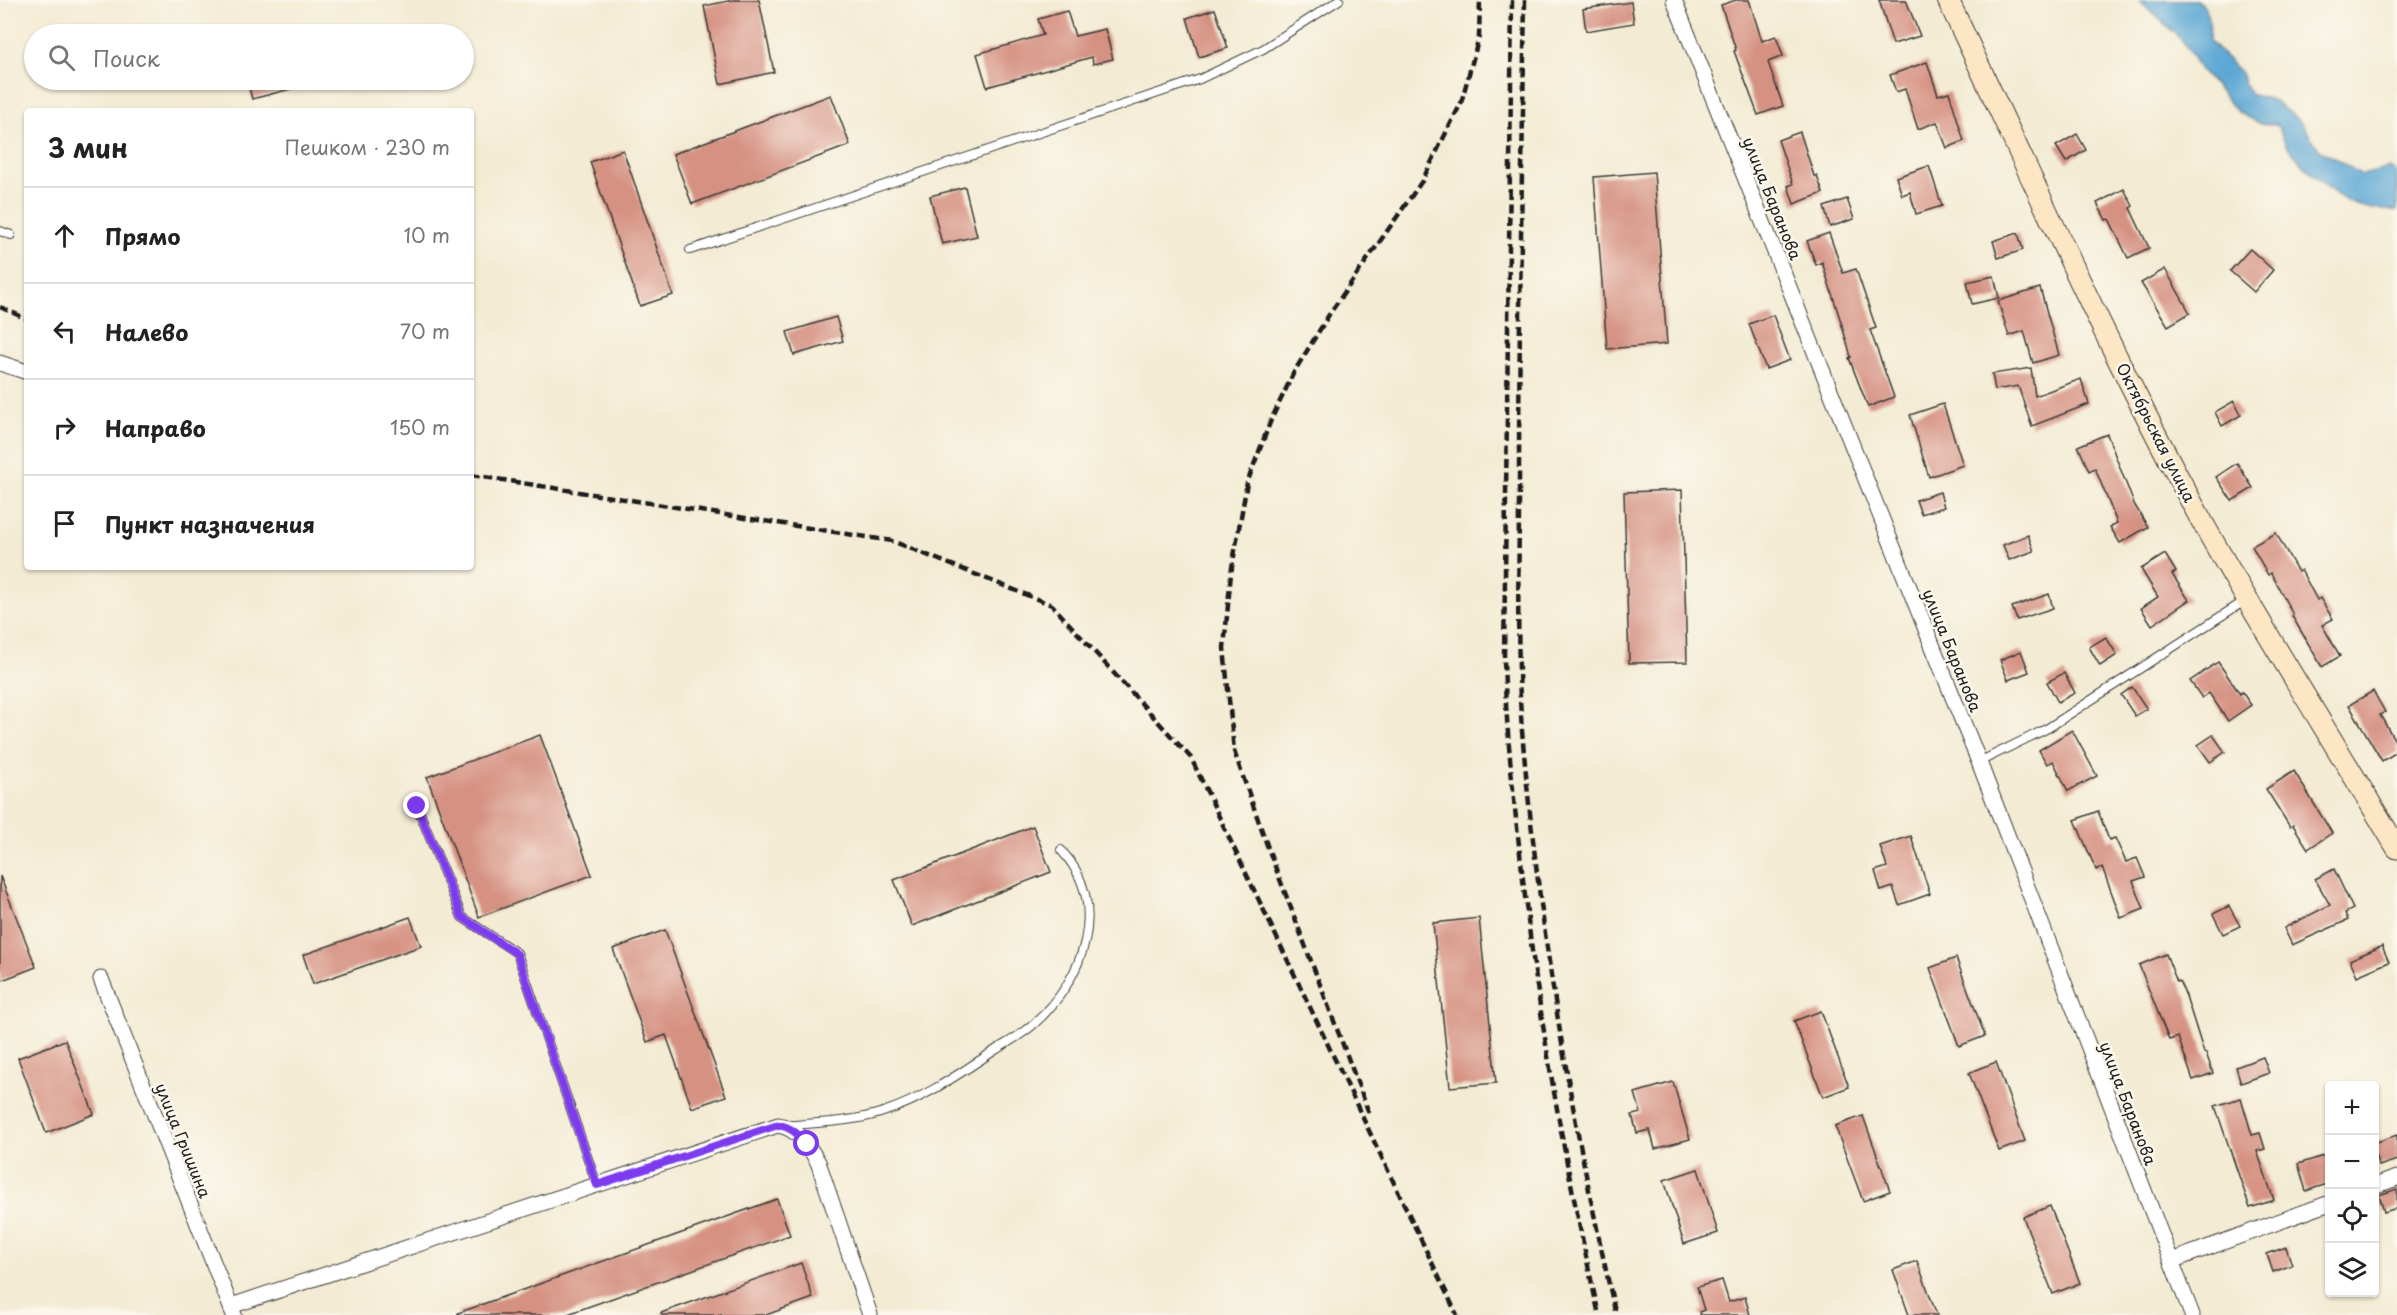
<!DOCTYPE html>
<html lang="ru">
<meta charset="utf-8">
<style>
body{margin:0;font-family:"Playpen Sans",sans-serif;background:#f6f6f6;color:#222}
.controls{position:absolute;right:18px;bottom:18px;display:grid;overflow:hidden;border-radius:6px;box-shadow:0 2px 4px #0004}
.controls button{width:54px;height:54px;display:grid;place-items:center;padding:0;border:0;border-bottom:2px solid #e0e0e0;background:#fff;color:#222;font:30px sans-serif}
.stop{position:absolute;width:18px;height:18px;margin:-14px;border:4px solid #7c3aed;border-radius:50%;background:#fff}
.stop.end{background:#7c3aed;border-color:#fff;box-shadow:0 2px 6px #0008}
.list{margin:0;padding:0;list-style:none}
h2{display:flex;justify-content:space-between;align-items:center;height:78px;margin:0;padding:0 24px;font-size:26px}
h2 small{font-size:20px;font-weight:400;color:#767676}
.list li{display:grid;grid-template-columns:39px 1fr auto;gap:18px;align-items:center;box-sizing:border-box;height:96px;padding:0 24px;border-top:2px solid #e0e0e0}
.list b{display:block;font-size:22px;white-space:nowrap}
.list em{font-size:20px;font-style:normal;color:#767676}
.icon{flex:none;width:33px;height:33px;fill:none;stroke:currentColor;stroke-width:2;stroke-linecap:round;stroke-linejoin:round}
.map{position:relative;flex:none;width:2397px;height:1315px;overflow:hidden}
.search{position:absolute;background:#fff;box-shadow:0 2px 4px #0004;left:24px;top:24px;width:450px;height:66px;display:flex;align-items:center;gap:15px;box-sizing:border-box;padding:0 21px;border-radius:33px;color:#767676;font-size:22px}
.panel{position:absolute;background:#fff;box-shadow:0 2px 4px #0004;left:24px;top:108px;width:450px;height:462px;border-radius:6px}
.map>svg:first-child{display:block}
.water{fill:#5ba7d4;stroke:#3c6278;stroke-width:1.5}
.building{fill:#d59182}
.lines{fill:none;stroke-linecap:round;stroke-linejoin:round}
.lane-casing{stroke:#3c3b37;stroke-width:10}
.street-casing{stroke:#3c3b37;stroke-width:17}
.secondary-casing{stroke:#3c3b37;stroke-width:23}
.lane{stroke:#fff;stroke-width:8}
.street{stroke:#fff;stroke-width:15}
.secondary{stroke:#fce6c4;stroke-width:21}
.rail{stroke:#1c1c1c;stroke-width:4.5;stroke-dasharray:9 4.5;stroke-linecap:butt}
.route{stroke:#7c3aed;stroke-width:8}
.labels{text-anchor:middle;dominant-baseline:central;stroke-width:5;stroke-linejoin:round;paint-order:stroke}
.street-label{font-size:16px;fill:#1c1c1c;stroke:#fbf7ec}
</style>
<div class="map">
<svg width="2397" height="1315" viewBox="0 0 2397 1315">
<rect width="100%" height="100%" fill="#fbf7ec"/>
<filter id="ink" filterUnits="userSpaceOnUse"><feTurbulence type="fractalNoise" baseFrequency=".0167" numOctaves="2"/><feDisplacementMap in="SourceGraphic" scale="12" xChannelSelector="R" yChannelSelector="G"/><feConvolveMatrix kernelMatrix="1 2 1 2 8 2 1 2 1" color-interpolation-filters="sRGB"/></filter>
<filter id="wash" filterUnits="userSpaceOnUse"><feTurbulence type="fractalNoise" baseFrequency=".008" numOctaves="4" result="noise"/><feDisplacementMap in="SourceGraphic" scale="24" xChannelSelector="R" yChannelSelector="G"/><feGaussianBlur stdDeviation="1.35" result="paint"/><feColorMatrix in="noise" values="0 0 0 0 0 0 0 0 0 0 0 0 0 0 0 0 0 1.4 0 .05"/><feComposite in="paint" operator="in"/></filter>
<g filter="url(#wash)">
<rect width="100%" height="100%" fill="#f3ebd3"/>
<path class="water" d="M 2139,0 L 2196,0 C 2212,9 2210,25 2209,41 L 2241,73 L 2246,87 L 2251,95 L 2270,99 L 2300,121 L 2319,149 L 2362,175 L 2390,168 L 2397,173 L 2397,210 C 2381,211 2366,209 2351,203 C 2332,195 2296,160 2285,142 C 2282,137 2280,130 2277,125 L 2259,123 L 2238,112 L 2200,69 L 2182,40 Z"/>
<g id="blocks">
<g class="building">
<polygon points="733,0 759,0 774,72 720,84 704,6"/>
<polygon points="1736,0 1749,0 1762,41 1776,36 1783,56 1768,62 1783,106 1758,115 1734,51 1736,50 1721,5"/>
<polygon points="1879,0 1906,0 1920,36 1893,44"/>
<polygon points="1631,2 1634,23 1586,31 1583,9"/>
<polygon points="1215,9 1228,48 1199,57 1187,18"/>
<polygon points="1067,11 1075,36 1105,29 1113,59 1093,64 1092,57 987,87 977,54 1043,35 1038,19"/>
<polygon points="1927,62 1938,95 1949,92 1964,141 1947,148 1937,122 1918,129 1905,89 1896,92 1890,75"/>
<polygon points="247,80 305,80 306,85 252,99"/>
<polygon points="831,95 850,145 692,204 673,154"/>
<polygon points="1800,132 1814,176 1817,176 1823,193 1794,204 1788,186 1793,184 1778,140"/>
<polygon points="2077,134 2086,150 2066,162 2056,146"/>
<polygon points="623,150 673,295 640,306 590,162"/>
<polygon points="1929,166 1942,206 1916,214 1910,192 1902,195 1896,177"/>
<polygon points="1654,172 1667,344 1607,349 1594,177"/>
<polygon points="965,187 977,236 942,244 930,196"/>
<polygon points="2124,189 2133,206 2130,208 2149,248 2128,258 2109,219 2106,220 2097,203"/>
<polygon points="1847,199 1854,219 1830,227 1824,207"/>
<polygon points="1829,233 1843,273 1856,269 1876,328 1870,330 1894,397 1868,407 1849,358 1851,357 1841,322 1822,262 1816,265 1807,241"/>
<polygon points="2018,233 2023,250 1998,258 1993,241"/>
<polygon points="2250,249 2273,270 2254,292 2230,271"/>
<polygon points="2165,269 2190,313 2168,326 2141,283"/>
<polygon points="1994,276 1999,298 1972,304 1967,282"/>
<polygon points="2040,288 2059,355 2033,363 2024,331 2009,336 1998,301"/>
<polygon points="1773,315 1790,360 1766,369 1749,324"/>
<polygon points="836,317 843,341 794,355 787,332"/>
<polygon points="2031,368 2035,396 2081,379 2089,404 2032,426 2018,386 1995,390 1992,374"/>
<polygon points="2234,401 2241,415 2222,426 2215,412"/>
<polygon points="1943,404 1963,465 1929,477 1910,415"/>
<polygon points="2107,434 2134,504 2148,527 2120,543 2110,527 2117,523 2095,468 2089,471 2078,446"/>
<polygon points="2237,463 2253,488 2232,501 2216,477"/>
<polygon points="1682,490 1687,662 1629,663 1624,492"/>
<polygon points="1940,492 1944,507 1921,514 1916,500"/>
<polygon points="2276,533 2298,572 2301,570 2317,600 2320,598 2333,619 2322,625 2340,656 2322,667 2292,616 2293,615 2271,573 2268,575 2252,546"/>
<polygon points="2028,535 2034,551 2009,560 2003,545"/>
<polygon points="2165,554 2176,572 2172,574 2189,600 2152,625 2141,608 2158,597 2141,569"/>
<polygon points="2049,594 2053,608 2017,620 2012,607"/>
<polygon points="2106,637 2117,655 2100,666 2089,647"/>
<polygon points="2021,651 2029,672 2008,680 2000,660"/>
<polygon points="2218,662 2240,694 2242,692 2251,705 2228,721 2209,693 2202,698 2190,681"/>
<polygon points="2064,673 2075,693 2058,702 2047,682"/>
<polygon points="2132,687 2147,709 2135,716 2121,695"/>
<polygon points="2373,691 2385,712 2380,715 2397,744 2397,752 2382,761 2349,705"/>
<polygon points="2072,730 2097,776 2068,791 2053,761 2047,764 2039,750"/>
<polygon points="540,735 592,875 479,917 427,777"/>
<polygon points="2213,735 2225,752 2210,762 2198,745"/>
<polygon points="2294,771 2332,833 2308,849 2293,825 2290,827 2266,789"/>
<polygon points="2098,811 2109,840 2115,838 2126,862 2137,858 2145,877 2133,881 2144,909 2121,918 2102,867 2096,870 2075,820"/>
<polygon points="1033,826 1051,872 912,926 894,880"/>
<polygon points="1911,836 1930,894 1899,905 1893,887 1881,891 1875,871 1887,867 1880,846"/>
<polygon points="2334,869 2353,909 2345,913 2348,920 2292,945 2284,928 2330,905 2315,879"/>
<polygon points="0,876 36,967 0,981"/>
<polygon points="2229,906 2240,926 2223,934 2213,914"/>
<polygon points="410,917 421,946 313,984 303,955"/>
<polygon points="1479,918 1496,1083 1450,1087 1433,923"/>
<polygon points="665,930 726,1096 692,1108 666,1035 647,1042 613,949"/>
<polygon points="2382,946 2389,962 2357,976 2350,960"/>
<polygon points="2166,954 2177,982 2179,981 2186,996 2204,1053 2206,1053 2213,1073 2193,1080 2178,1037 2169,1040 2139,965"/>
<polygon points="1956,958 1985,1036 1959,1046 1930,968"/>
<polygon points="1821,1011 1849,1087 1823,1097 1794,1021"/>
<polygon points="65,1040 94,1114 46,1133 18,1058"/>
<polygon points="2263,1057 2269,1073 2241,1083 2236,1067"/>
<polygon points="1996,1062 2025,1141 1999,1151 1969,1073"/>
<polygon points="1673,1082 1690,1139 1655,1149 1650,1130 1637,1133 1632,1115 1641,1113 1635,1093"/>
<polygon points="2241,1098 2252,1135 2260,1133 2265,1149 2257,1151 2274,1200 2250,1208 2215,1106"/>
<polygon points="1863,1116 1890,1191 1863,1201 1835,1126"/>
<polygon points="2397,1135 2397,1160 2379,1166 2374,1152 2374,1143"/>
<polygon points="2330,1154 2330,1183 2306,1191 2298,1164"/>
<polygon points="1698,1169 1718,1233 1684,1244 1664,1180"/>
<polygon points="2397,1189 2397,1208 2384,1212 2379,1195"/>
<polygon points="777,1199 790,1235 565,1315 458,1315 458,1313"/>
<polygon points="2050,1206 2080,1283 2053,1294 2023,1217"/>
<polygon points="2286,1247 2292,1265 2273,1272 2267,1254"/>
<polygon points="1917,1261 1937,1315 1909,1315 1893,1270"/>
<polygon points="801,1263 813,1298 766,1315 662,1315 661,1313"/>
<polygon points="1722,1280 1729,1302 1745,1297 1750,1315 1700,1315 1699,1312 1704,1310 1697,1287"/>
</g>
</g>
</g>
<g filter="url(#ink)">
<use href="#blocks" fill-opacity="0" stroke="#3c3b37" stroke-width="1.5"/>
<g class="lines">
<defs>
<g id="lane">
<polyline points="0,231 11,235"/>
<polyline points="690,250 1200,79 1263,49 1339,0"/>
<polyline points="1979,762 2048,728 2246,600"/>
<polyline points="417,806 462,917 517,953 597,1185"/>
<path d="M 787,1126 C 820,1122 856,1122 886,1111 C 926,1098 963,1071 997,1049 C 1010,1041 1025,1033 1035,1023 C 1084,979 1111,904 1061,850"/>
</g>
<g id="street">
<polyline points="1674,0 1979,762 2192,1315"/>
<polyline points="0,363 27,372"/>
<polyline points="101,979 234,1315"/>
<polyline points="2374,1186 2397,1178"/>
<polyline points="2171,1261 2330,1203"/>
<path d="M 231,1306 L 778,1125 C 798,1128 808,1145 818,1162 L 870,1315"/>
</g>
<path id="secondary" d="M 1948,0 C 2031,175 2110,354 2204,525 C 2265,634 2333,740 2397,848"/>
</defs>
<use href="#lane" class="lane-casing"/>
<use href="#street" class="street-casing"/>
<use href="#secondary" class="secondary-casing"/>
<use href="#lane" class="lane"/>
<use href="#street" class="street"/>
<use href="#secondary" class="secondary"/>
<g class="rail">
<path d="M 1512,0 L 1504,659 C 1506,727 1513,794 1521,862 C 1538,1014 1565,1166 1599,1315"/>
<path d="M 1525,0 C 1522,164 1519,328 1519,492 C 1519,572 1516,652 1522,731 C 1539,928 1572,1123 1616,1315"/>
<polyline points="0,307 27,319"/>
<polyline points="471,475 892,541 1052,605 1191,758 1457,1315"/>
<polyline points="1369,1113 1268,848 1234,751 1224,648 1231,573 1247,483 1271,420 1294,372 1330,313 1422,181 1461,103 1479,37 1480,0"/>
</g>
</g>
</g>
<g class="lines" filter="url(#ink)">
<path class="route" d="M 417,806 L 462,917 L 517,954 L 597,1185 L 778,1125 C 791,1127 798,1134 807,1144"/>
</g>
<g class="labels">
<g class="street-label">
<text transform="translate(1773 198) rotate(68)">улица Баранова</text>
<text transform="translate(2157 432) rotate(63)">Октябрьская улица</text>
<text transform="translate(1953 650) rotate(68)">улица Баранова</text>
<text transform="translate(2129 1103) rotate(69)">улица Баранова</text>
<text transform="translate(184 1140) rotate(68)">улица Гришина</text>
</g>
</g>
</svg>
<div class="controls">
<button>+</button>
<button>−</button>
<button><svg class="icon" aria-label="locate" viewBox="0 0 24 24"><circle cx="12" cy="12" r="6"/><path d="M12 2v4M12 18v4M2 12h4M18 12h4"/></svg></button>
<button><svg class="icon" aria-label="layers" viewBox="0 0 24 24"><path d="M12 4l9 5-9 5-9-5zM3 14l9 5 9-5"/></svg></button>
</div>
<div class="stop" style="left:807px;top:1144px"></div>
<div class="stop end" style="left:417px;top:806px"></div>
<div class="search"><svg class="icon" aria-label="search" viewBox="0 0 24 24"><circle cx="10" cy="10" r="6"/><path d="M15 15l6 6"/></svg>Поиск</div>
<section class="panel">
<h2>3 мин<small>Пешком · 230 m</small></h2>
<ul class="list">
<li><svg class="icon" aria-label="ahead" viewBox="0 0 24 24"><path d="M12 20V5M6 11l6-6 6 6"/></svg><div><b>Прямо</b></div><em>10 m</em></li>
<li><svg class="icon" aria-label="left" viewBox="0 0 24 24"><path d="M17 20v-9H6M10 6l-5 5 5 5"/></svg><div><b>Налево</b></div><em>70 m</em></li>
<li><svg class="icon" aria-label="right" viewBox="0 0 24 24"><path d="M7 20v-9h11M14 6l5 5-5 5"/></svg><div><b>Направо</b></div><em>150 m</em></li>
<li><svg class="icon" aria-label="arrive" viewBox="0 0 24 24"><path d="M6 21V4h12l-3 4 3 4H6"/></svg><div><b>Пункт назначения</b></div></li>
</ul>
</section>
</div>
